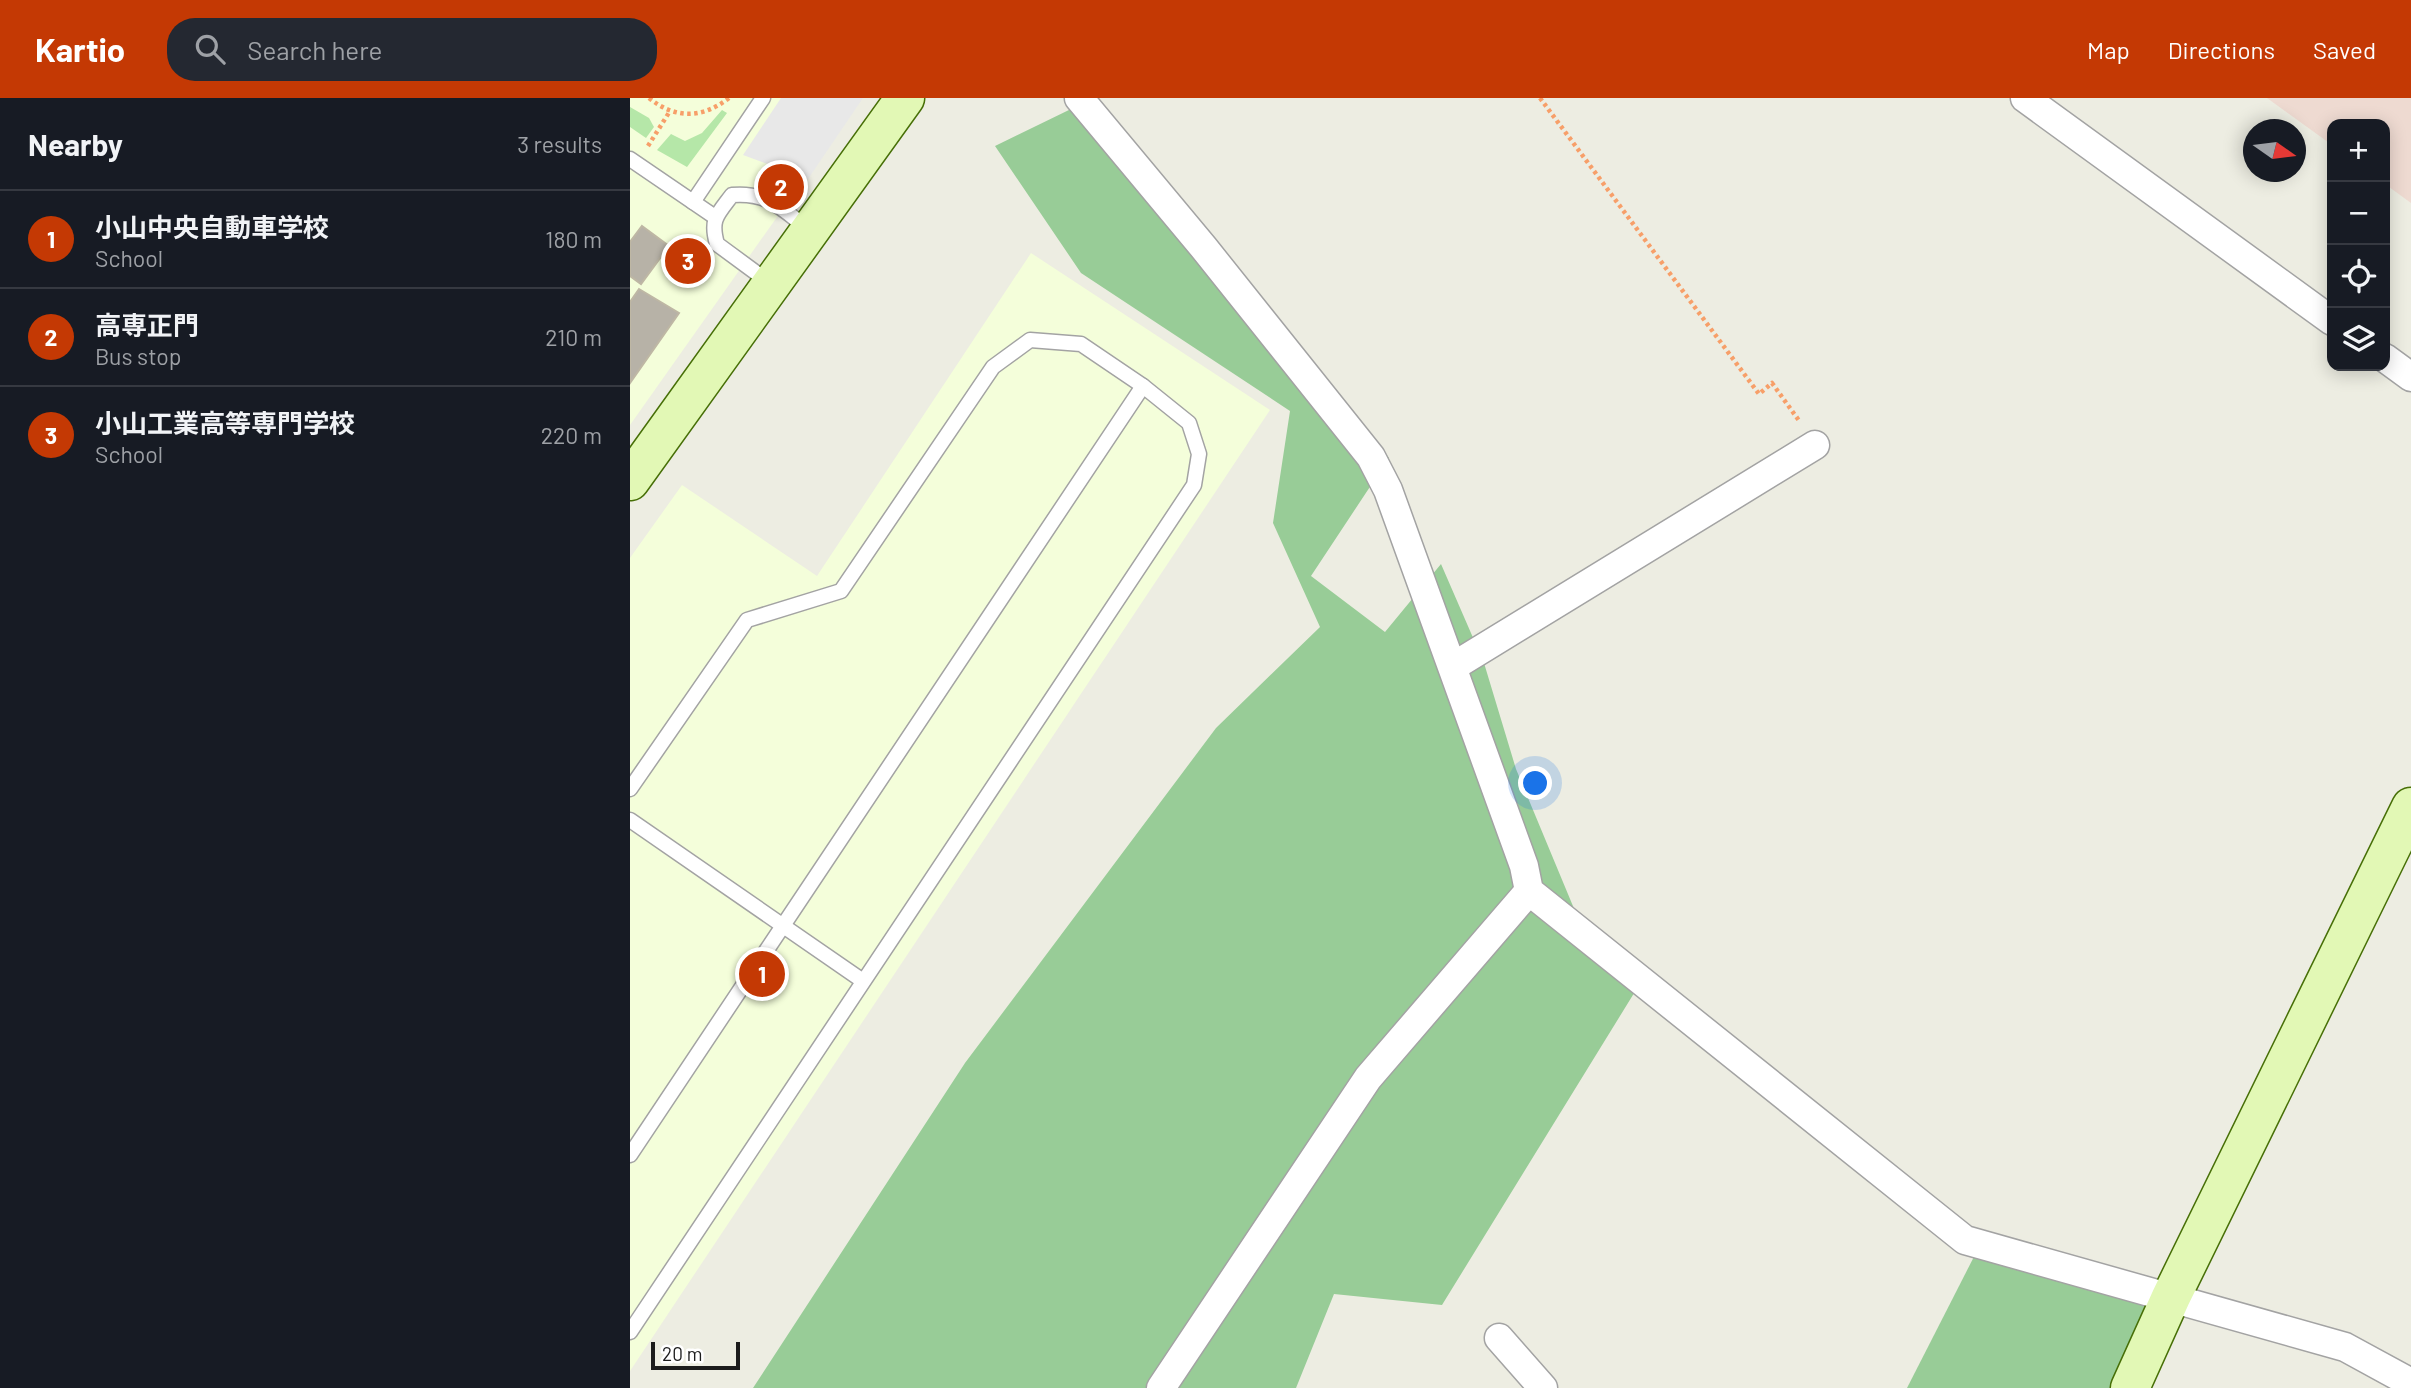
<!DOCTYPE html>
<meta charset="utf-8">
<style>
body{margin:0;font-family:Barlow,"Noto Sans JP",sans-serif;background:#242831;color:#f1f3f6}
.controls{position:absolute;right:21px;top:21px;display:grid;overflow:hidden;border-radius:14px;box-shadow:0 4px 18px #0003}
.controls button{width:63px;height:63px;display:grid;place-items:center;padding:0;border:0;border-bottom:2px solid #363941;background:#171b24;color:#f1f3f6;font:35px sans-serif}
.compass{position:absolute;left:1613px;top:21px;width:63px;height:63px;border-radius:50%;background:#171b24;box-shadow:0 4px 18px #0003;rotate:104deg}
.scale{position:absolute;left:21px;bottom:18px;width:89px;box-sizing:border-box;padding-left:7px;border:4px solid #1c1c1c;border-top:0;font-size:19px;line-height:24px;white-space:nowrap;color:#1c1c1c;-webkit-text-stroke:5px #fff;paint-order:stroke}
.you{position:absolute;left:906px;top:686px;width:24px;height:24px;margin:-18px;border:5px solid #fff;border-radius:50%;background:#1a73e8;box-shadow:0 0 0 10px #1a73e833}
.badge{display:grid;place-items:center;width:46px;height:46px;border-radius:50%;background:#c43904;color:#fff;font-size:23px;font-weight:700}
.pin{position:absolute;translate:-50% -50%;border:4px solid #fff;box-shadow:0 2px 7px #0006}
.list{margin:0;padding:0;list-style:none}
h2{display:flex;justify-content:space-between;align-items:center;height:91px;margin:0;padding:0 28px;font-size:30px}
h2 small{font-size:23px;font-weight:400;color:#9ea1a6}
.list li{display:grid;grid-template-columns:46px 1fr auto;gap:21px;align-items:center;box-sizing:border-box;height:98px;padding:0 28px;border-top:2px solid #363941}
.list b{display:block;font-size:26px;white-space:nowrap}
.list p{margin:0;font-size:23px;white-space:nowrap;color:#9ea1a6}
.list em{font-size:23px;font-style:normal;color:#9ea1a6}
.icon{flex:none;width:38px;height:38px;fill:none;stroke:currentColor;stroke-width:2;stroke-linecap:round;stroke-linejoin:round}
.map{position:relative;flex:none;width:1781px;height:1290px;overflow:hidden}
header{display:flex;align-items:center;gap:42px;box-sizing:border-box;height:98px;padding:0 35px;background:#c43904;color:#fff}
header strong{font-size:33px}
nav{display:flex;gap:38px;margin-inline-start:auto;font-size:24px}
.search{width:490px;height:63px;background:#242831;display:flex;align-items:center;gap:18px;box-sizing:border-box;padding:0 24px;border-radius:28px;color:#9ea1a6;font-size:26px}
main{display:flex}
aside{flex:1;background:#171b24}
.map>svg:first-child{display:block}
.commercial{fill:#eedad1}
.education{fill:#f4feda}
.grass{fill:#b5e7a8}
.forest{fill:#98cc97}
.parking{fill:#e8e8e8}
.building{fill:#b7b2a7;stroke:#beb7a4;stroke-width:2}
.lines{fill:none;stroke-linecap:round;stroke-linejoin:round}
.lane-casing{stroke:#a3a3a3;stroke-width:17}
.street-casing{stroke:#a3a3a3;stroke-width:31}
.secondary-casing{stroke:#476f07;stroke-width:41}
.path{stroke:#f79f69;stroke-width:4.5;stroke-dasharray:3.5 3.5;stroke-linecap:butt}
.lane{stroke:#fff;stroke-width:14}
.street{stroke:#fff;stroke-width:28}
.secondary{stroke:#e2f8b5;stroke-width:38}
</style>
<header>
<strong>Kartio</strong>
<div class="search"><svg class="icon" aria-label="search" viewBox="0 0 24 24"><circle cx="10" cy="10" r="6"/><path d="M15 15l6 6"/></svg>Search here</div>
<nav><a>Map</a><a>Directions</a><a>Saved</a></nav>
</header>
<main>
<aside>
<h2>Nearby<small>3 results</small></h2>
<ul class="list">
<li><span class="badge">1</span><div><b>小山中央自動車学校</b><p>School</p></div><em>180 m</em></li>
<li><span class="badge">2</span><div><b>高専正門</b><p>Bus stop</p></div><em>210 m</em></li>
<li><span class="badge">3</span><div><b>小山工業高等専門学校</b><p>School</p></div><em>220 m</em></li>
</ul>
</aside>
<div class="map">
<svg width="1781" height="1290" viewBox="0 0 1781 1290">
<rect width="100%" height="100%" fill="#edede2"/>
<polygon class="commercial" points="1637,0 1781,0 1781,105 1755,86 1755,26 1702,26 1702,47"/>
<g class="education">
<polygon points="0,0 231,0 0,327"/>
<polygon points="401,155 640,312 0,1273 0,460 52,387 187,478"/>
</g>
<g class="grass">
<polygon points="0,9 19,20 24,29 16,40 0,29"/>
<polygon points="92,12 97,15 57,69 27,52 41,36 55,43 72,35"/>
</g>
<g class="forest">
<polygon points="441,11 688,273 759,360 681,478 755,534 811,466 854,565 886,671 950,825 1006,892 812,1207 704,1196 666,1290 123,1290 335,965 586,630 690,529 643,425 660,313 451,175 365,48"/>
<polygon points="1352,1143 1532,1215 1496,1290 1277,1290"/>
</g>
<polygon class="parking" points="151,0 233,0 178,81 113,57"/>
<g class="building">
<polygon points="12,128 39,148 11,186 0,178 0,144"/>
<polygon points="9,191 49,215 0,285 0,204"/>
</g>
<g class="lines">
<defs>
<g id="lane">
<polyline points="0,61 85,119"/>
<polyline points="63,104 133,0"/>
<path d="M 140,185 L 87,146 C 80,121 87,117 102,97 C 138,94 151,110 178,131"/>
<polyline points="0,691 117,522 211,493 363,269 400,242 451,246 513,288 559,325 569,356 564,387 0,1234"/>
<polyline points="0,722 233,883"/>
<polyline points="0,1057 513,288"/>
</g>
<g id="street">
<polyline points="449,0 574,150 741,359 758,392 894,768 899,793 1335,1142 1715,1249 1781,1285"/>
<polyline points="1395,0 1702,223"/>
<polyline points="1755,260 1781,279"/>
<polyline points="824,568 1185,347"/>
<polyline points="869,1240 913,1290"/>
<polyline points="531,1290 738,980 899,793"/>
</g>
<g id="secondary">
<polyline points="0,383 275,0"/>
<polyline points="1500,1290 1541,1199 1781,709"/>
</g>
</defs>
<use href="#lane" class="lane-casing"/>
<use href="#street" class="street-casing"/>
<use href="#secondary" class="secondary-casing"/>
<g class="path">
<path d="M 19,0 C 45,21 72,21 99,0"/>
<polyline points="910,0 1129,296 1142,285 1170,324"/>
<polyline points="18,48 40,13"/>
</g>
<use href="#lane" class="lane"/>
<use href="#street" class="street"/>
<use href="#secondary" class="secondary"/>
</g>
</svg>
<div class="controls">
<button>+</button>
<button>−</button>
<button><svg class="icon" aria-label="locate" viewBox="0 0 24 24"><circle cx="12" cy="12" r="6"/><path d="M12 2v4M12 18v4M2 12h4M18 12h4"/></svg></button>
<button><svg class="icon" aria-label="layers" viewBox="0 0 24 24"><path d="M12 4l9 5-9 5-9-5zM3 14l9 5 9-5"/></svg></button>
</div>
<svg class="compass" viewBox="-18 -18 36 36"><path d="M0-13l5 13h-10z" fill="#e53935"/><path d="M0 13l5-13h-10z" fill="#9ea1a6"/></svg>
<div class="scale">20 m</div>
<div class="you"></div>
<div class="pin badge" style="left:132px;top:876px">1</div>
<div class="pin badge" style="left:151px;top:89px">2</div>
<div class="pin badge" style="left:58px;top:163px">3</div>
</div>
</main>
